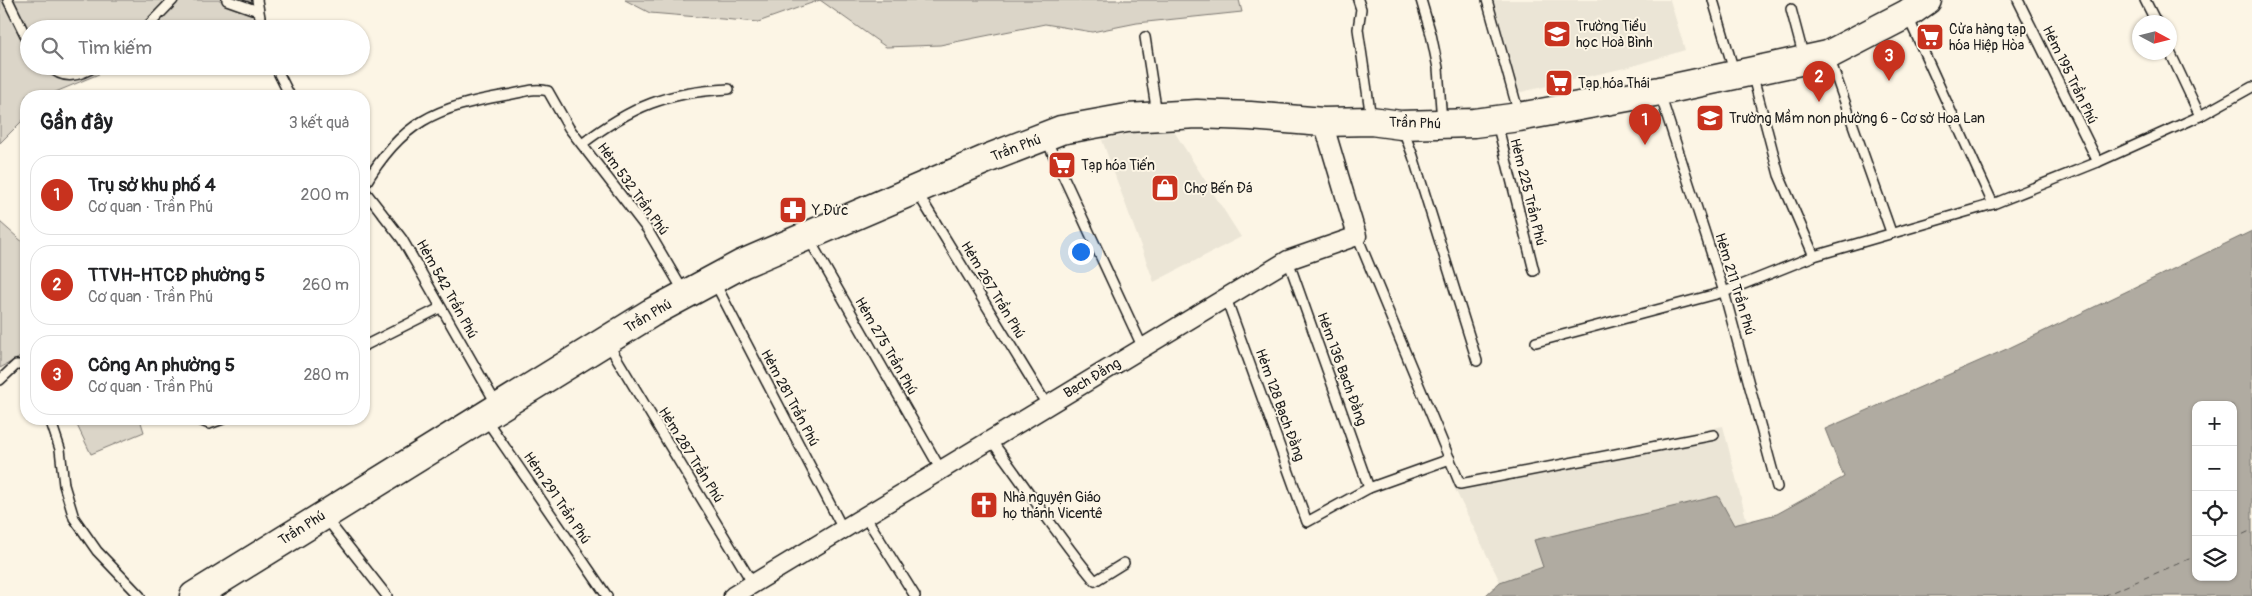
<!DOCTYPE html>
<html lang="vi">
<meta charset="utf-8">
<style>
body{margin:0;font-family:Pangolin,sans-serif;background:#f6f6f6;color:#202124}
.controls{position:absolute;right:15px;bottom:15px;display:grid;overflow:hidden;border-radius:10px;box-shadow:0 1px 4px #0004}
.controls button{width:45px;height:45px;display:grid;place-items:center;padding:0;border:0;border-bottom:1px solid #e0e0e0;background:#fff;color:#202124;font:25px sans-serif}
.compass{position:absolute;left:2132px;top:15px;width:45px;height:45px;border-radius:50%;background:#fff;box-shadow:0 1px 4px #0004;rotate:97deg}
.you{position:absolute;left:1080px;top:251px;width:18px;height:18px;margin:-12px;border:4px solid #fff;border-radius:50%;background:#1a73e8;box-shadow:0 0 0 8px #1a73e833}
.badge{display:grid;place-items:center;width:32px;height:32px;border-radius:50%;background:#c8321e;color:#fff;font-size:16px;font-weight:700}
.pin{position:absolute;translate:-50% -41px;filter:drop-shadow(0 1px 2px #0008)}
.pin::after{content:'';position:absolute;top:26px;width:18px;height:15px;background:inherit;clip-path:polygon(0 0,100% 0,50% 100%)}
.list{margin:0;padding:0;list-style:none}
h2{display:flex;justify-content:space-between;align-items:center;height:65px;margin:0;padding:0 20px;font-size:21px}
h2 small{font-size:16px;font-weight:400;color:#757577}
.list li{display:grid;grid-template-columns:32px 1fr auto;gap:15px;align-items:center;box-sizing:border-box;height:80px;margin:0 10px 10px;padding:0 10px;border:1px solid #e0e0e0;border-radius:20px}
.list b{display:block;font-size:19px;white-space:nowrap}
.list p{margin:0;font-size:16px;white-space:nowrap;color:#757577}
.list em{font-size:16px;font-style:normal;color:#757577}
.icon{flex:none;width:28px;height:28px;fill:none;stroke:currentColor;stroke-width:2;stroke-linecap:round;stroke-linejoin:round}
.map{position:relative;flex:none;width:2252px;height:596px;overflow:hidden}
.search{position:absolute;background:#fff;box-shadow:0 1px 4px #0004;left:20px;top:20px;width:350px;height:55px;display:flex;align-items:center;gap:12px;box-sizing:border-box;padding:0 18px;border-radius:28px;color:#757577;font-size:19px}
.panel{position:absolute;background:#fff;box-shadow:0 1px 4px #0004;left:20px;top:90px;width:350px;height:335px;border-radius:20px}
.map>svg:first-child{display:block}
.built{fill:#ebe5d6}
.green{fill:#dbd5c8;stroke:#7c7872}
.water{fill:#b0aba1;stroke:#75726c;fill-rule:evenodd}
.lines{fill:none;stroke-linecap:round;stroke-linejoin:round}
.ferry{stroke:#575551;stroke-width:1;stroke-dasharray:6 5;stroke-linecap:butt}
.service-casing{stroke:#1c1c1c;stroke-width:12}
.minor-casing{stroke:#1c1c1c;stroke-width:21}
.primary-casing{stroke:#1c1c1c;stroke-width:31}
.service{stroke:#fcf5e5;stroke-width:9}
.minor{stroke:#fcf5e5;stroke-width:18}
.primary{stroke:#fcf5e5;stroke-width:28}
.labels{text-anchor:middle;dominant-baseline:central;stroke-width:4;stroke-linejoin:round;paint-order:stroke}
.poi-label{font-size:14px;fill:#1c1c1c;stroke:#fcf5e5;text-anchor:start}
.street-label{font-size:14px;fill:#1c1c1c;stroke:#fcf5e5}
</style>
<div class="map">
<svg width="2252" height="596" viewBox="0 0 2252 596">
<rect width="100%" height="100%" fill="#fcf5e5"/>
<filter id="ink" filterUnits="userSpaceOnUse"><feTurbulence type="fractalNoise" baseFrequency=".02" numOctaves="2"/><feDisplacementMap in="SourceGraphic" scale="10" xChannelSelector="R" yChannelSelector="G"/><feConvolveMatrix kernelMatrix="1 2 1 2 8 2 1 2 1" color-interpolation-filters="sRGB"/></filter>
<g filter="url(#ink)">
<g class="built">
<polygon points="1486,0 1670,0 1685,50 1629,67 1513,94"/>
<polygon points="1170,125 1241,237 1154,282 1102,140"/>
<polygon points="1723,426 1747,522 1734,526 1534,540 1543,567 1500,582 1452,483"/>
</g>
<g class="green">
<polygon points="0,0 255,0 257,29 29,29 29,66 118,66 46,96 26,96 26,117 0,143"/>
<polygon points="625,0 1239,0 1242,12 1137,23 1092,32 1045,24 940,45 886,47 820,0 758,22 650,13"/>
<polygon points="0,222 26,245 26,354 0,368"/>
<polygon points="74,419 140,419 144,432 91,454"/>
</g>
<path class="water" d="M 2252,231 L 2252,596 L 1485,596 L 1500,582 L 1543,567 L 1534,540 L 1718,496 L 1734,525 L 1777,514 L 1844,477 L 1825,429 L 2009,348 ZM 2196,405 L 2233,405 L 2233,577 L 2196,577 Z"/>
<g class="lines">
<g class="ferry">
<polyline points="2233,539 2252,530"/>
<polyline points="2103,596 2196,556"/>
</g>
<defs>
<g id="service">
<polyline points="8,0 29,43"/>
<polyline points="227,0 258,11"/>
<polyline points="257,0 262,29"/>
<polyline points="1358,0 1361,9 1358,29 1371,118"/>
<polyline points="1421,0 1431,34 1438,68 1442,122"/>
<polyline points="1487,0 1519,114"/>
<polyline points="1713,0 1734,71"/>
<polyline points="2018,0 2098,162"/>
<polyline points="2145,0 2156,22"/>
<polyline points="1791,9 1804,58"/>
<polyline points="1908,17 1993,204"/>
<polyline points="145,29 173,0"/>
<polyline points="1145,37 1157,114"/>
<polyline points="2170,52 2200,116"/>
<polyline points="1829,57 1891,232"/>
<path d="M 49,66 C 64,81 79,76 96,66"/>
<polyline points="275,66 290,96"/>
<polyline points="1752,73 1779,175 1814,256"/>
<polyline points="1660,94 1724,292 1777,487"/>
<polyline points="1497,123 1534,271"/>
<polyline points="1402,127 1413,156 1477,361"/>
<polyline points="1046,139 1143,348"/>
<path d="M 582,144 C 632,106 667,92 729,89"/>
<path d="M 364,186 C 401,122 436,107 507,95 C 521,93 535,87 548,91 L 569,128 L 647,229 L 684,292"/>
<polyline points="364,190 402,239 497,405"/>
<polyline points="917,192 1047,405"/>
<polyline points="1357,236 1460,484 1714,435"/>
<polyline points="809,239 941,470"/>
<polyline points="1288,260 1369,488"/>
<polyline points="714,281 843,529"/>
<polyline points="1226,298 1307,522 1369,488 1450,459"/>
<polyline points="607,342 753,584"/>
<polyline points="1536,342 1724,292 1814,256 1993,204 2098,162 2200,116 2252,87"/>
<polyline points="364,346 440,308"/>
<polyline points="0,380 16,365 26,365"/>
<polyline points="485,418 607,596"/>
<polyline points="50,419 60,449 64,485 74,518 97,551 140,596"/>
<polyline points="197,419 209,424 223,419"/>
<path d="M 990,439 C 1026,486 1057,536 1095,581 L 1124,563"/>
<polyline points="865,516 915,596"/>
<polyline points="325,517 387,596"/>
</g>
<polyline id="minor" points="733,596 1288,260 1357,236 1323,122"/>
<polyline id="primary" points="194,596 651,313 742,264 989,158 1061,130 1127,118 1197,114 1250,116 1323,122 1371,121 1401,125 1474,123 1519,117 1660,91 1828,55 1907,14 1927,0"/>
</defs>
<use href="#service" class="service-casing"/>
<use href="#minor" class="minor-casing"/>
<use href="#primary" class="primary-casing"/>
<use href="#service" class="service"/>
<use href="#minor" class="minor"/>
<use href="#primary" class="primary"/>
</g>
</g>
<defs>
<symbol id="school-square" viewBox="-11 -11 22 22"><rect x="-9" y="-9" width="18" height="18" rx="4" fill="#c8321e" stroke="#fcf5e5"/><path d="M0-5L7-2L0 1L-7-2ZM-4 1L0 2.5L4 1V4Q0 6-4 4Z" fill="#fff"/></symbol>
<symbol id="supermarket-square" viewBox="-11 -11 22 22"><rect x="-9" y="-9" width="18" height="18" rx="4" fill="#c8321e" stroke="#fcf5e5"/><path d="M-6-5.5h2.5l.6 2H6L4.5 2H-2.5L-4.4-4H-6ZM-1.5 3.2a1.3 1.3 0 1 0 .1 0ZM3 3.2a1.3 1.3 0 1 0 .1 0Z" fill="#fff"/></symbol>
<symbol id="shop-square" viewBox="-11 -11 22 22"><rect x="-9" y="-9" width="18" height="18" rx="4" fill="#c8321e" stroke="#fcf5e5"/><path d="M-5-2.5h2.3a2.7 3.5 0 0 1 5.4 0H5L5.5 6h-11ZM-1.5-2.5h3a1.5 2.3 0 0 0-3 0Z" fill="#fff"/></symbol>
<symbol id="pharmacy-square" viewBox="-11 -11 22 22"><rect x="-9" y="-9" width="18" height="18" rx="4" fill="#c8321e" stroke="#fcf5e5"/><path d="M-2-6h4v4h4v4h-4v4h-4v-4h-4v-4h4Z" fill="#fff"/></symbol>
<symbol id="church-square" viewBox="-11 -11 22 22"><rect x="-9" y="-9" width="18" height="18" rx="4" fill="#c8321e" stroke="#fcf5e5"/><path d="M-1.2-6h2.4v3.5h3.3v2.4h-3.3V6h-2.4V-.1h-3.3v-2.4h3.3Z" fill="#fff"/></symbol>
</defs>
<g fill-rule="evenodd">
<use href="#school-square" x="1541" y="18" width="32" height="32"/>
<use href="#supermarket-square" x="1914" y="21" width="32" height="32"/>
<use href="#supermarket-square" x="1543" y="67" width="32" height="32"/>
<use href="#school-square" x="1694" y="102" width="32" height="32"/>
<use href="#supermarket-square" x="1046" y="149" width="32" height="32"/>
<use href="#shop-square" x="1149" y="172" width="32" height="32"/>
<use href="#pharmacy-square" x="777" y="194" width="32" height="32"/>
<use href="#church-square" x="968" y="489" width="32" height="32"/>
</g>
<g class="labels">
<g class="poi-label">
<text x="1576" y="26">Trường Tiểu<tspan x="1576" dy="16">học Hoà Bình</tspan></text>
<text x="1949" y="29">Cửa hàng tạp<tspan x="1949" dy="16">hóa Hiệp Hòa</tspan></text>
<text x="1578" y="83">Tạp hóa Thái</text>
<text x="1729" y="118">Trường Mầm non phường 6 - Cơ sở Hoa Lan</text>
<text x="1081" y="165">Tạp hóa Tiến</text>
<text x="1184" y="188">Chợ Bến Đá</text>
<text x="812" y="210">Y Đức</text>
<text x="1003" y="497">Nhà nguyện Giáo<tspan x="1003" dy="16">họ thánh Vicentê</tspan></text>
</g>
<g class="street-label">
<text transform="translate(2070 75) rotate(64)">Hẻm 195 Trần Phú</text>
<text transform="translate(1415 123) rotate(2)">Trần Phú</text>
<text transform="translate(1016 148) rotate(-21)">Trần Phú</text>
<text transform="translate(633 189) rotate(54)">Hẻm 532 Trần Phú</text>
<text transform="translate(1528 192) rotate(76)">Hẻm 225 Trần Phú</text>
<text transform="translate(1735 284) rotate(73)">Hẻm 211 Trần Phú</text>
<text transform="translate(447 289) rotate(61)">Hẻm 542 Trần Phú</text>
<text transform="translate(993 290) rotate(59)">Hẻm 267 Trần Phú</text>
<text transform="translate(648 316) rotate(-30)">Trần Phú</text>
<text transform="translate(886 346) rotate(60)">Hẻm 275 Trần Phú</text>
<text transform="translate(1342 369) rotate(70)">Hẻm 136 Bạch Đằng</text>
<text transform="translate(1092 378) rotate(-31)">Bạch Đằng</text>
<text transform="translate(790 398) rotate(62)">Hẻm 281 Trần Phú</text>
<text transform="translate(1280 405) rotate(70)">Hẻm 128 Bạch Đằng</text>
<text transform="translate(691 455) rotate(58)">Hẻm 287 Trần Phú</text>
<text transform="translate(557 498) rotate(56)">Hẻm 291 Trần Phú</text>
<text transform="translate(302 528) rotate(-32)">Trần Phú</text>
</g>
</g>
</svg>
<div class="controls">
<button>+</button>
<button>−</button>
<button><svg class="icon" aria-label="locate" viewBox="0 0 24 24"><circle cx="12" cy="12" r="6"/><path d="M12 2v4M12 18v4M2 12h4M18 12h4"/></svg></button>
<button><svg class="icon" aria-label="layers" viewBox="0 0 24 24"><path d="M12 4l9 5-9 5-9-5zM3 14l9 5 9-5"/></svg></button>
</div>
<svg class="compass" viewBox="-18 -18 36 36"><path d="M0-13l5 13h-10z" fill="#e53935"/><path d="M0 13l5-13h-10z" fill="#757577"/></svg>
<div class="you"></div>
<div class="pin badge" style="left:1645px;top:145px">1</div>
<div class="pin badge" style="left:1819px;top:102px">2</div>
<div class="pin badge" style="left:1889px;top:81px">3</div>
<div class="search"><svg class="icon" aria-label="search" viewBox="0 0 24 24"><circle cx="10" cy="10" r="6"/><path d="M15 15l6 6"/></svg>Tìm kiếm</div>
<section class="panel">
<h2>Gần đây<small>3 kết quả</small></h2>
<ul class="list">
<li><span class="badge">1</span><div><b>Trụ sở khu phố 4</b><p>Cơ quan · Trần Phú</p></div><em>200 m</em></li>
<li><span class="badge">2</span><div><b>TTVH-HTCĐ phường 5</b><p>Cơ quan · Trần Phú</p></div><em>260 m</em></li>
<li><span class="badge">3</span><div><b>Công An phường 5</b><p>Cơ quan · Trần Phú</p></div><em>280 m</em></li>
</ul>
</section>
</div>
